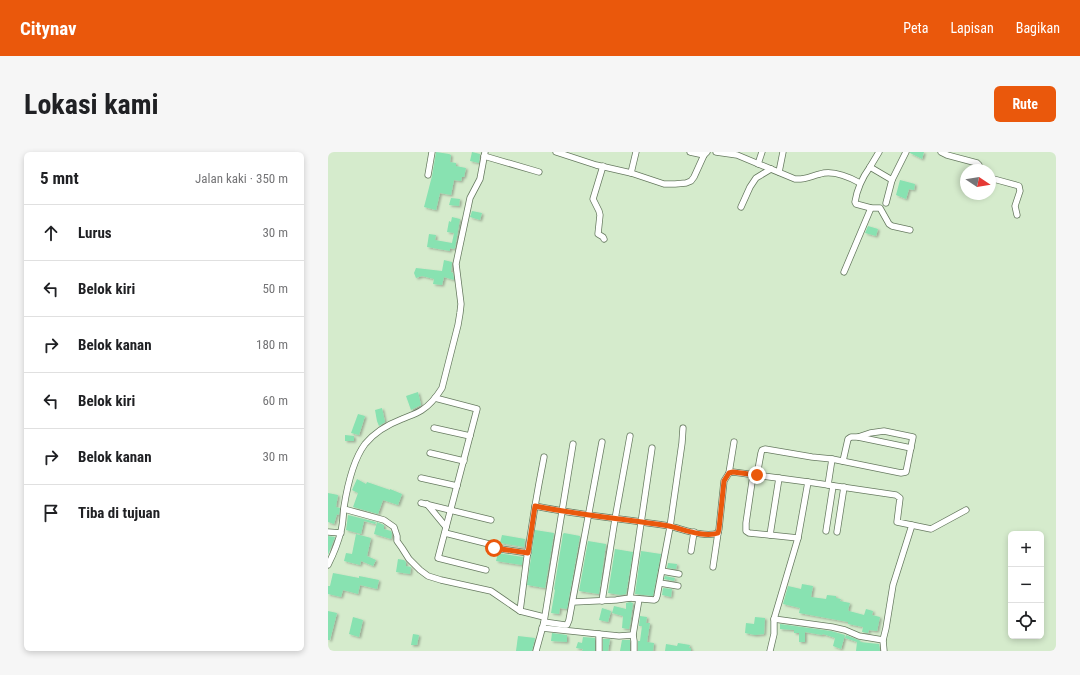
<!DOCTYPE html>
<html lang="id">
<meta charset="utf-8">
<style>
body{margin:0;font-family:"Roboto Condensed",sans-serif;background:#f6f6f6;color:#202124}
.controls{position:absolute;right:12px;bottom:12px;display:grid;overflow:hidden;border-radius:6px;box-shadow:0 2px 6px #0003}
.controls button{width:36px;height:36px;display:grid;place-items:center;padding:0;border:0;border-bottom:1px solid #e0e0e0;background:#fff;color:#202124;font:20px sans-serif}
.compass{position:absolute;left:632px;top:12px;width:36px;height:36px;border-radius:50%;background:#fff;box-shadow:0 2px 6px #0003;rotate:102deg}
.stop{position:absolute;width:12px;height:12px;margin:-9px;border:3px solid #ea580c;border-radius:50%;background:#fff}
.stop.end{background:#ea580c;border-color:#fff;box-shadow:0 1px 4px #0008}
.list{margin:0;padding:0;list-style:none}
h2{display:flex;justify-content:space-between;align-items:center;height:52px;margin:0;padding:0 16px;font-size:17px}
h2 small{font-size:13px;font-weight:400;color:#757577}
.list li{display:grid;grid-template-columns:26px 1fr auto;gap:12px;align-items:center;box-sizing:border-box;height:56px;padding:0 16px;border-top:1px solid #e0e0e0}
.list b{display:block;font-size:15px;white-space:nowrap}
.list em{font-size:13px;font-style:normal;color:#757577}
.icon{flex:none;width:22px;height:22px;fill:none;stroke:currentColor;stroke-width:2;stroke-linecap:round;stroke-linejoin:round}
.map{position:relative;flex:none;width:728px;height:499px;overflow:hidden;border-radius:6px}
header{display:flex;align-items:center;gap:24px;box-sizing:border-box;height:56px;padding:0 20px;background:#ea580c;color:#fff}
header strong{font-size:19px}
nav{display:flex;gap:22px;margin-inline-start:auto;font-size:14px}
.intro{display:flex;align-items:center;justify-content:space-between;box-sizing:border-box;height:96px;padding:0 24px}
h1{margin:0;font-size:28px}
.button{padding:10px 18px;border-radius:6px;background:#ea580c;color:#fff;font-size:14px;font-weight:700}
main{display:flex;gap:24px;padding:0 24px}
aside{flex:1;background:#fff;border-radius:6px;box-shadow:0 2px 6px #0003}
.map>svg:first-child{display:block}
.building{fill:#88e2b1;filter:url(#shadow)}
.lines{fill:none;stroke-linecap:round;stroke-linejoin:round}
.minor-casing{stroke:#677a60;stroke-width:7}
.minor{stroke:#fff;stroke-width:5.5}
.route{stroke:#ea580c;stroke-width:5}
</style>
<header>
<strong>Citynav</strong>
<nav><a>Peta</a><a>Lapisan</a><a>Bagikan</a></nav>
</header>
<div class="intro"><h1>Lokasi kami</h1><a class="button">Rute</a></div>
<main>
<aside>
<h2>5 mnt<small>Jalan kaki · 350 m</small></h2>
<ul class="list">
<li><svg class="icon" aria-label="ahead" viewBox="0 0 24 24"><path d="M12 20V5M6 11l6-6 6 6"/></svg><div><b>Lurus</b></div><em>30 m</em></li>
<li><svg class="icon" aria-label="left" viewBox="0 0 24 24"><path d="M17 20v-9H6M10 6l-5 5 5 5"/></svg><div><b>Belok kiri</b></div><em>50 m</em></li>
<li><svg class="icon" aria-label="right" viewBox="0 0 24 24"><path d="M7 20v-9h11M14 6l5 5-5 5"/></svg><div><b>Belok kanan</b></div><em>180 m</em></li>
<li><svg class="icon" aria-label="left" viewBox="0 0 24 24"><path d="M17 20v-9H6M10 6l-5 5 5 5"/></svg><div><b>Belok kiri</b></div><em>60 m</em></li>
<li><svg class="icon" aria-label="right" viewBox="0 0 24 24"><path d="M7 20v-9h11M14 6l5 5-5 5"/></svg><div><b>Belok kanan</b></div><em>30 m</em></li>
<li><svg class="icon" aria-label="arrive" viewBox="0 0 24 24"><path d="M6 21V4h12l-3 4 3 4H6"/></svg><div><b>Tiba di tujuan</b></div></li>
</ul>
</aside>
<div class="map">
<svg width="728" height="499" viewBox="0 0 728 499">
<defs>
<filter id="shadow"><feDropShadow dx="2" dy="1.5" stdDeviation="1" flood-color="#0004"/></filter>
</defs>
<rect width="100%" height="100%" fill="#d5ebcc"/>
<g class="building">
<polygon points="108,0 121,2 123,3 122,10 128,11 128,14 138,16 136,25 134,25 133,29 126,28 123,43 112,41 108,58 96,55 104,24"/>
<polygon points="144,0 152,2 151,11 142,9"/>
<polygon points="582,0 596,0 594,7 582,1"/>
<polygon points="572,28 587,32 586,38 581,37 578,47 568,43"/>
<polygon points="123,46 132,47 131,54 121,53"/>
<polygon points="144,59 154,61 152,68 142,65"/>
<polygon points="124,65 132,67 127,96 126,97 122,96 122,99 99,95 101,82 108,83 107,88 124,91 126,81 119,80 121,69 123,70"/>
<polygon points="540,74 550,77 548,84 537,81"/>
<polygon points="116,108 124,110 123,120 125,121 126,128 116,125 114,133 105,132 106,127 94,124 88,126 86,121 88,116 114,119"/>
<polygon points="90,240 93,253 83,258 78,244"/>
<polygon points="54,256 57,270 51,274 49,269 47,258"/>
<polygon points="30,262 37,264 31,283 23,281"/>
<polygon points="17,283 26,284 26,289 17,289"/>
<polygon points="29,327 38,332 39,330 62,338 62,337 74,342 70,353 55,348 50,362 25,355 30,341 24,338"/>
<polygon points="0,341 10,343 8,355 12,356 11,363 9,362 6,372 0,370"/>
<polygon points="20,363 48,370 47,372 36,369 33,382 18,378"/>
<polygon points="49,370 56,373 56,377 63,379 64,382 63,387 46,382"/>
<polygon points="207,378 226,381 217,436 199,433"/>
<polygon points="236,381 252,384 239,457 232,456 231,462 223,461 227,438 226,437 235,382"/>
<polygon points="28,382 43,386 39,404 48,408 45,414 33,409 32,413 16,409 18,401 24,402"/>
<polygon points="174,383 197,387 196,395 172,391"/>
<polygon points="0,384 7,385 0,403"/>
<polygon points="260,389 278,392 271,442 251,439"/>
<polygon points="287,397 305,400 298,442 293,443 280,441"/>
<polygon points="313,399 333,402 325,444 307,442"/>
<polygon points="170,401 195,405 194,413 168,409"/>
<polygon points="70,407 76,408 78,410 78,414 83,415 82,422 68,420"/>
<polygon points="340,411 349,412 348,417 339,416"/>
<polygon points="5,421 31,426 31,424 51,428 49,437 32,433 30,442 15,438 13,445 0,442 0,434 2,434"/>
<polygon points="337,424 347,426 346,429 336,427"/>
<polygon points="474,432 485,434 483,445 498,447 499,443 508,444 508,446 513,447 512,449 522,451 520,458 521,459 536,463 538,457 545,459 544,463 552,465 549,479 541,478 540,481 534,480 535,475 520,472 520,470 471,461 472,456 455,452 460,434 473,437"/>
<polygon points="335,436 344,437 343,445 334,443"/>
<polygon points="302,450 305,451 302,473 302,472 301,477 294,476 295,464 284,461 286,454 298,457 298,451"/>
<polygon points="274,456 283,459 280,470 271,468"/>
<polygon points="0,459 9,461 2,488 0,488"/>
<polygon points="312,464 319,465 318,471 322,471 319,490 326,491 325,499 310,499 310,489 312,489 314,474 311,474"/>
<polygon points="25,465 35,468 31,485 21,482"/>
<polygon points="427,465 437,466 436,482 427,483 417,481 418,471 426,472"/>
<polygon points="452,472 503,479 517,483 513,497 505,494 507,486 495,482 494,483 477,480 477,490 471,490 471,481 466,481 466,478 452,477"/>
<polygon points="224,481 239,483 239,490 223,489"/>
<polygon points="85,482 91,483 89,493 83,493"/>
<polygon points="518,483 533,489 532,490 551,492 552,499 528,499 529,490 517,486"/>
<polygon points="190,484 207,486 204,499 188,499"/>
<polygon points="255,485 267,486 267,499 254,499 255,497 248,496 250,490 254,491"/>
<polygon points="275,487 282,487 280,499 275,499"/>
<polygon points="294,488 302,488 302,499 292,499"/>
<polygon points="350,491 362,493 361,496 363,496 363,499 337,499 338,492 349,494"/>
</g>
<g class="lines">
<defs>
<g id="minor">
<polyline points="228,0 268,13 303,21 336,32 347,32 358,31 363,29 366,25 376,3 379,0"/>
<polyline points="362,0 376,3"/>
<path d="M 388,0 L 409,3 L 467,27 C 477,28 483,24 492,22 C 505,18 521,25 532,31"/>
<path d="M 578,0 L 564,28 L 542,15 C 534,26 529,37 527,50 L 528,52 L 543,56 L 552,56 L 561,72 L 564,74 L 582,78"/>
<polyline points="613,0 619,3 649,11 651,13 652,18"/>
<polyline points="156,4 211,20"/>
<polyline points="430,12 434,0"/>
<polyline points="275,14 265,47 271,59 272,63 270,82 275,85 276,87"/>
<polyline points="542,15 551,0"/>
<polyline points="451,20 455,0"/>
<polyline points="303,21 308,0"/>
<polyline points="100,23 104,0"/>
<polyline points="662,26 691,34 692,39 687,54 689,63"/>
<polyline points="558,51 564,28"/>
<polyline points="413,55 422,35 428,26 443,17"/>
<polyline points="516,120 543,56"/>
<polyline points="107,246 149,257 110,406 158,418"/>
<polyline points="106,276 142,284"/>
<polyline points="102,301 136,309"/>
<path d="M 216,305 C 206,356 198,407 192,459 L 216,465"/>
<polyline points="504,307 573,321 578,320 585,285 556,279 542,281 530,285"/>
<polyline points="515,309 520,287 523,285 530,285 583,296"/>
<polyline points="401,321 406,290"/>
<polyline points="425,323 418,371 418,379 421,381 470,386"/>
<polyline points="429,323 433,301 434,298 437,297 484,305 504,307 500,333"/>
<polyline points="93,326 129,334"/>
<polyline points="93,351 163,368"/>
<polyline points="99,352 118,375"/>
<path d="M 207,354 C 251,363 296,367 341,374 C 355,377 376,386 390,381 L 391,377 L 396,329 L 401,321 L 405,320 L 480,330 L 568,343 L 572,346 L 569,370 L 603,377 L 638,358"/>
<polyline points="16,357 56,368 66,375 69,384 69,389 74,396 81,407 92,418 100,424 113,428 163,439 192,459"/>
<polyline points="498,379 505,334"/>
<polyline points="0,380 13,381"/>
<polyline points="509,380 516,335"/>
<polyline points="117,381 161,392"/>
<polyline points="442,383 451,326"/>
<polyline points="166,396 200,401"/>
<polyline points="363,399 366,380"/>
<path d="M 0,413 C 5,403 10,391 13,379 C 15,372 15,363 16,355 C 19,336 25,308 37,292 C 46,281 61,272 74,267 C 81,264 88,262 94,258 C 102,253 109,244 114,236 L 130,173 L 132,161 L 133,152 L 128,112 L 142,46 L 152,27 L 157,0"/>
<polyline points="385,415 390,381"/>
<polyline points="334,419 351,422"/>
<polyline points="332,431 350,434"/>
<polyline points="302,446 326,448 328,447 329,444 342,375 354,291 355,276"/>
<polyline points="274,449 287,367 302,284"/>
<polyline points="245,450 288,448 302,446 324,296"/>
<polyline points="446,467 504,475 517,478 531,484 555,488 556,499"/>
<polyline points="216,470 237,473 239,473 241,468 274,290"/>
<polyline points="214,476 271,482 271,499"/>
<polyline points="271,482 291,484 305,483"/>
<polyline points="555,488 558,476 565,433 584,373"/>
<polyline points="208,499 216,470 245,292"/>
<polyline points="306,499 306,489 305,483 311,447"/>
<polyline points="442,499 446,482 446,467 470,386 480,330"/>
</g>
</defs>
<use href="#minor" class="minor-casing"/>
<use href="#minor" class="minor"/>
</g>
<g class="lines">
<path class="route" d="M 166,396 L 200,401 L 207,354 C 251,363 296,367 341,374 C 355,377 376,386 390,381 L 391,377 L 396,329 L 401,321 L 405,320 L 429,323"/>
</g>
</svg>
<div class="controls">
<button>+</button>
<button>−</button>
<button><svg class="icon" aria-label="locate" viewBox="0 0 24 24"><circle cx="12" cy="12" r="6"/><path d="M12 2v4M12 18v4M2 12h4M18 12h4"/></svg></button>
</div>
<svg class="compass" viewBox="-18 -18 36 36"><path d="M0-13l5 13h-10z" fill="#e53935"/><path d="M0 13l5-13h-10z" fill="#757577"/></svg>
<div class="stop" style="left:166px;top:396px"></div>
<div class="stop end" style="left:429px;top:323px"></div>
</div>
</main>
